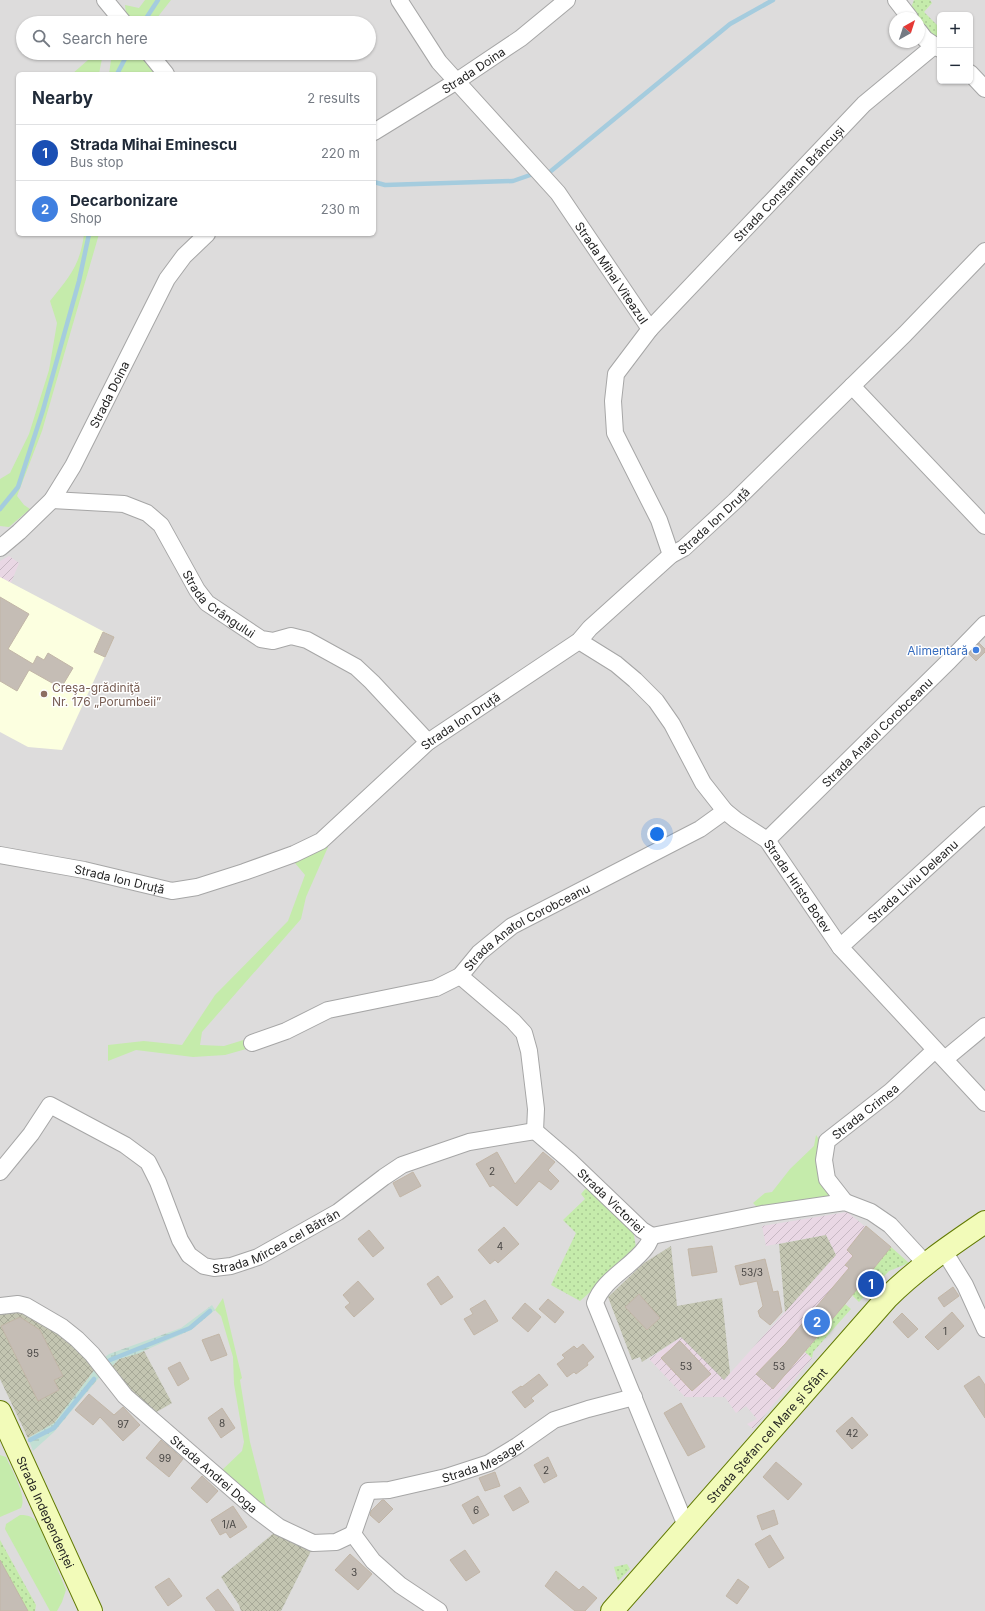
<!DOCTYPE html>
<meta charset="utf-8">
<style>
body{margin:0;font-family:Inter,sans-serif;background:#f2f2f3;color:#1f2937}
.controls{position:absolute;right:12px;top:12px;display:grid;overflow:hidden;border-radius:6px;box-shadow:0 1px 3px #0004}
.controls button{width:36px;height:36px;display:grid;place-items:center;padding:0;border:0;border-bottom:1px solid #e0e1e3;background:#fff;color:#1f2937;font:20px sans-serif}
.compass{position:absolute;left:889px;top:12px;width:36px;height:36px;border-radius:50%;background:#fff;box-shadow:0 1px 3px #0004;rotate:39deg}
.you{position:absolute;left:657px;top:834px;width:14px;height:14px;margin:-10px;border:3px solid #fff;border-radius:50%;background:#1a73e8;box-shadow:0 0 0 6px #1a73e833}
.badge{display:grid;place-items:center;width:26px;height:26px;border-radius:50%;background:#b45309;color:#fff;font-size:13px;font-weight:700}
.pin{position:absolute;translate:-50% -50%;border:2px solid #fff;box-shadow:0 1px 4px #0006}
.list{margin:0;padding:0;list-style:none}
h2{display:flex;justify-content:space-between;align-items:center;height:52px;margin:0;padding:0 16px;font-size:17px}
h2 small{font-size:13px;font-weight:400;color:#747a83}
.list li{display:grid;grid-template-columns:26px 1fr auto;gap:12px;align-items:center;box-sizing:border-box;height:56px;padding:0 16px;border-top:1px solid #e0e1e3}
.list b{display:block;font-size:15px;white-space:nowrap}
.list p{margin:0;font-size:13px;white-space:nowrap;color:#747a83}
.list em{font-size:13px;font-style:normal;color:#747a83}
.icon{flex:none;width:22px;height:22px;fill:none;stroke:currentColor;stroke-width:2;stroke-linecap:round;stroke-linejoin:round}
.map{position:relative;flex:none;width:985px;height:1611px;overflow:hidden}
.search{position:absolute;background:#fff;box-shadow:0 1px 3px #0004;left:16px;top:16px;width:360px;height:44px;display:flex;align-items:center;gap:10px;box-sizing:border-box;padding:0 14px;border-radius:22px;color:#747a83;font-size:15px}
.panel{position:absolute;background:#fff;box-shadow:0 1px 3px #0004;left:16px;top:72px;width:360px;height:164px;border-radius:6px}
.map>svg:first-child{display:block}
.residential{fill:#dddcdc;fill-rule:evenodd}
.industrial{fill:url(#industrial-furrows)}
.education{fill:#fcffe0}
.construction{fill:url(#construction-cross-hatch)}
.grass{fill:#c5ebab}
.wetland{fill:url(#wetland-marsh)}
.garden{fill:url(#garden-dots)}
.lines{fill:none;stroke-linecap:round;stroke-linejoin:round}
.stream{stroke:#a5ccde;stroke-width:4.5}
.building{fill:#c5bdb5;stroke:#c2b6a7}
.street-casing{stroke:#a6a6a6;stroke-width:18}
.secondary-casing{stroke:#627a03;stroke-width:24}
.street{stroke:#fff;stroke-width:16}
.secondary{stroke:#f2fbb9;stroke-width:22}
.shop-dot{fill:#3f7fe0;stroke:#fff;stroke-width:1.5}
.education-dot{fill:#8d6e63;stroke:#fff;stroke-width:1.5}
.labels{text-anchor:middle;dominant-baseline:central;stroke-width:3;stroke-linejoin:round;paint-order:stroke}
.number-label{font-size:10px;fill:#484644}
.street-label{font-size:12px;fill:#1f1f1f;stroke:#fff}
.shop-label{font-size:12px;fill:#366cbe;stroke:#fff;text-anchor:end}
.education-label{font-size:12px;fill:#785e54;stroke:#fff;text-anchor:start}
</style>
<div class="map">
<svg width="985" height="1611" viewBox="0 0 985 1611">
<defs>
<pattern id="industrial-furrows" width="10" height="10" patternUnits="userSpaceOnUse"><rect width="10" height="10" fill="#e9d7e4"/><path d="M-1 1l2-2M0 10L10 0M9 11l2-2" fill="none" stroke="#c7b8c3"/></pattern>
<pattern id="construction-cross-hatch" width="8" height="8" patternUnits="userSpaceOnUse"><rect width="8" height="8" fill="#c3c5b1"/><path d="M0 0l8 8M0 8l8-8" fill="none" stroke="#a7a998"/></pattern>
<pattern id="wetland-marsh" width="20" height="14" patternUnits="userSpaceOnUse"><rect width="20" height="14" fill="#c2dfd4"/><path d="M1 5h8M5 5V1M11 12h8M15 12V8" fill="none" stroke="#a6bfb6"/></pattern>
<pattern id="garden-dots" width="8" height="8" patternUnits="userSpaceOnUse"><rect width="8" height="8" fill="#c5ebab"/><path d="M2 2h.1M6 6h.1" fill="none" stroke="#a9c993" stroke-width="1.8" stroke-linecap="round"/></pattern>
</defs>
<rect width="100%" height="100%" fill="#f0eee5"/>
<path class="residential" d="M 0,0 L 985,0 L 985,1611 L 0,1611 ZM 940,15 L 970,15 L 970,81 L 940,81 ZM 895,18 L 919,18 L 919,42 L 895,42 ZM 23,23 L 369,23 L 369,53 L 23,53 ZM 18,74 L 374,74 L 374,234 L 18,234 Z"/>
<g class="industrial">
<polygon points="9,556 19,563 11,583 0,577 0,561"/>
<polygon points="847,1212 891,1247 805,1352 812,1358 753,1429 747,1424 757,1419 746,1406 736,1413 725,1397 685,1397 649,1359 681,1337 724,1380 836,1255 826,1235 766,1246 762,1226"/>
</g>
<polygon class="education" points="0,577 114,637 62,750 28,747 0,732"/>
<g class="construction">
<polygon points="826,1235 836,1255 785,1312 779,1244"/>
<polygon points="671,1246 677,1306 722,1298 730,1373 724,1380 681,1337 642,1362 640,1357 632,1360 608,1297 644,1263"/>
<polygon points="25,1311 65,1335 96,1368 54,1424 28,1438 0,1379 0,1312"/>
<polygon points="144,1351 172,1403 153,1414 108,1370 119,1359"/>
<polygon points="274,1533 311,1551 281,1611 241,1611 239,1605 221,1577"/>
</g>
<g class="grass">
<polygon points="145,0 171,0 153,23 134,23 126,13 125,5 139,8"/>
<polygon points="96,53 103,53 99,74 72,74"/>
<polygon points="112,53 143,53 161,74 109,74"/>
<path d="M 84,234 L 99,234 L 42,431 L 17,496 L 24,505 L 30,509 L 9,527 L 0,526 L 0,479 L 10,473 L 29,434 L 49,370 L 57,323 L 50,301 C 69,277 80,266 84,234 Z"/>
<polygon points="326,842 328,847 306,897 301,919 202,1032 200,1045 224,1046 250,1038 253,1047 225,1055 193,1057 136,1050 108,1061 108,1045 144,1041 182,1045 215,995 288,921 305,875 295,863"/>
<polygon points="816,1135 822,1144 833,1197 759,1209 753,1203 765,1193 772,1192 790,1169 814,1146"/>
<polygon points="223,1298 242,1378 240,1380 250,1442 266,1505 282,1520 220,1472 242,1451 244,1442 234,1384 233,1357 221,1316 215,1310"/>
<path d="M 0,1455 L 6,1457 C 11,1469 28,1497 21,1508 L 0,1517 Z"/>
<path d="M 20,1515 C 30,1515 33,1517 39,1525 L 66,1590 L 62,1602 L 57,1611 L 50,1611 L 5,1529 L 6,1524 Z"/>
</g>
<g class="wetland">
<polygon points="212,1305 215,1310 191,1330 137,1354 119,1359 108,1370 101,1360 109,1354 181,1328"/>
<polygon points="96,1368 102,1374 54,1432 33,1451 28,1438 54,1423"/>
</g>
<g class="garden">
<polygon points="914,0 930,0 932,3 924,12 940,28 940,34 934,40 919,23 919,18 916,18 910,10"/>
<polygon points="587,1187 619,1213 634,1235 636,1248 629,1258 580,1301 551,1285 576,1233 563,1220 585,1199 581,1194"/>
<polygon points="891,1247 909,1263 889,1271 859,1302 852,1295"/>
<polygon points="845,1304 851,1309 813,1352 812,1358 805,1352"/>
<polygon points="0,1540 36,1605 35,1611 25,1611 0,1560"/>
<polygon points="627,1564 630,1569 618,1581 614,1567"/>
</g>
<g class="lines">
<g class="stream">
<polyline points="143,23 158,0"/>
<polyline points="117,74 128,53"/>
<polyline points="551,171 730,24 773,0"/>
<polyline points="374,182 385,185 513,181 533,174"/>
<polyline points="0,509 18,487 43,410 79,281 89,234"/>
<polyline points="110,1360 190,1328 210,1311"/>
<polyline points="30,1440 54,1428 94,1379"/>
</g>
</g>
<g class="building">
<polygon points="0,597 29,614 8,649 33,664 37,656 44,660 48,653 73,668 61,688 29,670 17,691 0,681"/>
<polygon points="103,632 114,637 105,657 94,652"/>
<polygon points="979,643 985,649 985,652 976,661 969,654"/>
<polygon points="497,1152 515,1184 543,1152 555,1162 548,1170 559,1181 551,1190 539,1181 517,1206 493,1185 490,1187 476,1164"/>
<polygon points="413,1172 421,1186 400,1197 393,1183"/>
<polygon points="866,1226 891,1247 845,1304 773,1389 756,1374 785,1344 849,1268 845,1265 853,1256 847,1250"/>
<polygon points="504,1227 519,1244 498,1263 495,1260 490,1264 478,1250"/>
<polygon points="369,1230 384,1248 373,1257 358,1239"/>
<polygon points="712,1246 717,1272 692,1276 688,1249"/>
<polygon points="765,1259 773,1292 778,1291 782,1312 770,1325 760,1317 758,1311 763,1306 757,1281 740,1285 735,1266"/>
<polygon points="438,1276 453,1297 441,1305 427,1284"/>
<polygon points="358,1281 374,1299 354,1317 345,1307 350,1303 343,1295"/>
<polygon points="953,1287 959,1296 944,1307 938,1298"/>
<polygon points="639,1294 660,1318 647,1330 625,1307"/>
<polygon points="548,1299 564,1312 555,1323 539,1309"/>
<polygon points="485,1300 498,1321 474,1335 464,1319 473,1314 470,1309"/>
<polygon points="525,1303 541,1317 528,1332 512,1318"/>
<polygon points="952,1312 964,1326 938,1350 925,1337"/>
<polygon points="902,1313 918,1329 908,1338 893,1322"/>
<polygon points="20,1317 40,1330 63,1376 54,1380 59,1390 38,1401 1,1326"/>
<polygon points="219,1334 227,1355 211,1361 202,1340"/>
<polygon points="680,1341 711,1374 692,1391 661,1358"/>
<polygon points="583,1344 594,1357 587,1363 588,1365 576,1374 574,1372 567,1377 557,1364 565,1358 562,1355 574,1346 577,1349"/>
<polygon points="180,1362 189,1379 178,1386 168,1368"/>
<polygon points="539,1374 548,1385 531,1398 534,1401 525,1408 512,1392 521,1386 522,1387"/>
<polygon points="979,1376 985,1385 985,1418 964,1386"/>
<polygon points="89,1394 114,1415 123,1407 140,1425 123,1441 100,1417 93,1425 75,1410"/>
<polygon points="681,1403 705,1447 688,1456 664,1413"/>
<polygon points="222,1408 235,1428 221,1438 208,1418"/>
<polygon points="852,1417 868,1435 852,1449 836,1431"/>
<polygon points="161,1440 183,1459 169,1477 146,1458"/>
<polygon points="548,1457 557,1476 544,1483 534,1465"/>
<polygon points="776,1462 802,1484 788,1500 763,1477"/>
<polygon points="495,1472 500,1486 485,1491 479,1478"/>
<polygon points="202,1476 218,1491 207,1503 191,1488"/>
<polygon points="520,1487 529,1502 513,1511 504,1496"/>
<polygon points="478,1496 489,1515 473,1524 462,1505"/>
<polygon points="382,1500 384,1500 393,1509 379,1523 370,1515 371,1511"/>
<polygon points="233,1506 247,1527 230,1538 226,1532 220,1535 211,1520"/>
<polygon points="774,1510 778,1524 762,1530 757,1516"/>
<polygon points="770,1535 784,1558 769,1568 755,1544"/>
<polygon points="465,1550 480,1572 466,1581 450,1560"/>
<polygon points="350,1554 372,1574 358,1590 335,1570"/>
<polygon points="0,1560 28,1611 0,1611"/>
<polygon points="556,1571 579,1590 583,1586 597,1598 585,1611 575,1611 545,1586"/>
<polygon points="169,1578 182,1596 168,1606 155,1587"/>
<polygon points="738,1579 749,1587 737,1604 726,1596"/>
<polygon points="218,1589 234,1611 216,1611 206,1598"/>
</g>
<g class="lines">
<defs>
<g id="street">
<polyline points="105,0 124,23"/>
<path id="s1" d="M 399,0 L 439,62 L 558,193 L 650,329 L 616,374 L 613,401 L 615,433 L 659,520 L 671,555"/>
<polyline points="896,0 910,18"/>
<polyline points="919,31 925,39 940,49"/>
<polyline points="149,53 166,74"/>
<polyline points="970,73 985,89"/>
<path id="s2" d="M 374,132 L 457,81 L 521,38 L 567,0"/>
<path id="s3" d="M 650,329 L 864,104 L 934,46"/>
<polyline points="852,386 985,526"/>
<path id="s4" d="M 52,500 L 124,504 L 147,513 L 161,525 L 197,590 L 207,603 L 261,639 L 273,641 L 291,636 L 307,640 L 356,667 L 372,682 L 428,742"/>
<path id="s5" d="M 0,548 L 19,532 L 52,500 L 73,466 L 167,279 L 184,256 L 207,234"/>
<path id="s6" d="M 579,641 L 616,664 L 635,680 L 656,701 L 672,724 L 703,783 L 725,811 L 736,820 L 767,840 L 840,947 L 985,1103"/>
<path id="s7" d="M 767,840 L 950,660 L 985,624"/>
<path id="s8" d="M 0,855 L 84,870 L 172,891 L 197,887 L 244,872 L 294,854 L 321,841 L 428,742 L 579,641 L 590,628 L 671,555 L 684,548 L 735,501 L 905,334 L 985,251"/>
<path id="s9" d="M 840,947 L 985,815"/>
<polyline points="460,976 513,1021 524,1033 529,1051 536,1109 535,1131"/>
<path id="s10" d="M 252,1043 L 286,1031 L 328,1010 L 436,988 L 460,976 L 479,953 L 512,926 L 700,829 L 725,811"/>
<polyline points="945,1059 985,1026"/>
<path id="s11" d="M 535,1131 L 570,1161 L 642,1230 L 652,1236"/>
<path id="s12" d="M 0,1172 L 31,1134 L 50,1105 L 125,1145 L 148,1162 L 158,1182 L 180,1240 L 189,1255 L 204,1266 L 214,1268 L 231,1266 L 258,1257 L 338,1212 L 384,1177 L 402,1165 L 469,1142 L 535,1131"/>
<path id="s13" d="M 845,1202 L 827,1179 L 824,1160 L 827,1141 L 891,1091 L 935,1050"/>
<path d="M 652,1236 C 650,1239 649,1244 646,1247 C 632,1267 603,1279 595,1303 L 686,1526"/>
<polyline points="652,1236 762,1214 845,1202 871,1212 890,1225 926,1264"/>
<polyline points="944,1251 965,1285 985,1329"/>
<path id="s14" d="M 0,1306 L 18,1304 L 26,1306 L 62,1327 L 77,1339 L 92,1354 L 125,1396 L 255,1509 L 279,1527 L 313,1543 L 336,1542 L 353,1534"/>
<path id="s15" d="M 353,1534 L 368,1491 L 389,1490 L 446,1477 L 489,1463 L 517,1446 L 554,1420 L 588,1409 L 634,1397"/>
<polyline points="353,1534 373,1561 400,1585 439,1611"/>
</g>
<g id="secondary">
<path id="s16" d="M 0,1412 L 91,1611"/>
<path id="s17" d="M 612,1611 L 887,1298 C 916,1269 951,1245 985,1222"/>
</g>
</defs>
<use href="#street" class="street-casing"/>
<use href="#secondary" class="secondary-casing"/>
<use href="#street" class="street"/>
<use href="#secondary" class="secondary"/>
</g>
<circle class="shop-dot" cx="976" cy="650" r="4"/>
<circle class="education-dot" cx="44" cy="694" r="4"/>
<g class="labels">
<g class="number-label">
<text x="492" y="1171">2</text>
<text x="500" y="1246">4</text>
<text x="752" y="1272">53/3</text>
<text x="945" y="1331">1</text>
<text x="33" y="1353">95</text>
<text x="686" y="1366">53</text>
<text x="779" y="1366">53</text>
<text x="222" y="1423">8</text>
<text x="123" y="1424">97</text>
<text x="852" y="1433">42</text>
<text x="165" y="1458">99</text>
<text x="546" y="1470">2</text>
<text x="476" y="1510">6</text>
<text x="229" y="1524">1/A</text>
<text x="354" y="1572">3</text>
</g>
<g class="street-label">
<text stroke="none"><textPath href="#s2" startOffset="117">Strada Doina</textPath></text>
<text stroke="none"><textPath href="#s3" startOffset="201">Strada Constantin Brâncuși</textPath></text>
<text stroke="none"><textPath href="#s1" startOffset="347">Strada Mihai Viteazul</textPath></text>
<text stroke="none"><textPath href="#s5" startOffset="191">Strada Doina</textPath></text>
<text stroke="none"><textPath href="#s8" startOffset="842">Strada Ion Druță</textPath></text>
<text stroke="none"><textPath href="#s4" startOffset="215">Strada Crângului</textPath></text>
<text stroke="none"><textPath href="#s8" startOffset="518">Strada Ion Druță</textPath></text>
<text stroke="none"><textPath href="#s7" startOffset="154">Strada Anatol Corobceanu</textPath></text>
<text stroke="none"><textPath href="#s8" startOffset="122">Strada Ion Druță</textPath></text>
<text stroke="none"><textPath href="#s9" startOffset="98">Strada Liviu Deleanu</textPath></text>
<text stroke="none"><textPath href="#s6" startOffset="335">Strada Hristo Botev</textPath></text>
<text stroke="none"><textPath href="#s10" startOffset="304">Strada Anatol Corobceanu</textPath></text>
<text stroke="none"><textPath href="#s13" startOffset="116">Strada Crimea</textPath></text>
<text stroke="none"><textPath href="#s11" startOffset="103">Strada Victoriei</textPath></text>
<text stroke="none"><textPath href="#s12" startOffset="396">Strada Mircea cel Bătrân</textPath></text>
<text stroke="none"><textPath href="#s17" startOffset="234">Strada Ștefan cel Mare și Sfânt</textPath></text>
<text stroke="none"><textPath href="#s15" startOffset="166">Strada Mesager</textPath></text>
<text stroke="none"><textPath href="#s14" startOffset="280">Strada Andrei Doga</textPath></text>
<text stroke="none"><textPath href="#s16" startOffset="110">Strada Independenței</textPath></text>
</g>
<g class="shop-label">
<text x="968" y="650">Alimentară</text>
</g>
<g class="education-label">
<text x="52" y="687">Creşa-grădiniţă<tspan x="52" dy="14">Nr. 176 „Porumbeii”</tspan></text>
</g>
</g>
</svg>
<div class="controls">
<button>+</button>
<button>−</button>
</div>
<svg class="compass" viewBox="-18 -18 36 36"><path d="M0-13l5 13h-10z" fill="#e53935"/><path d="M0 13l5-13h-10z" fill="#747a83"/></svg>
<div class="you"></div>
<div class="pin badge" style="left:871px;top:1284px;background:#1a4fb4">1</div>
<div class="pin badge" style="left:817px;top:1322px;background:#3f7fe0">2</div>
<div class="search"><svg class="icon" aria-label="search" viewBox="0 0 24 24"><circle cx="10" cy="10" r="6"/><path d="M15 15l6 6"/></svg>Search here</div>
<section class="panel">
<h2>Nearby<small>2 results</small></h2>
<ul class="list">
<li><span class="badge" style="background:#1a4fb4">1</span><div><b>Strada Mihai Eminescu</b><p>Bus stop</p></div><em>220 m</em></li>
<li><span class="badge" style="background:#3f7fe0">2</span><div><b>Decarbonizare</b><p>Shop</p></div><em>230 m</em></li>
</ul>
</section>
</div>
